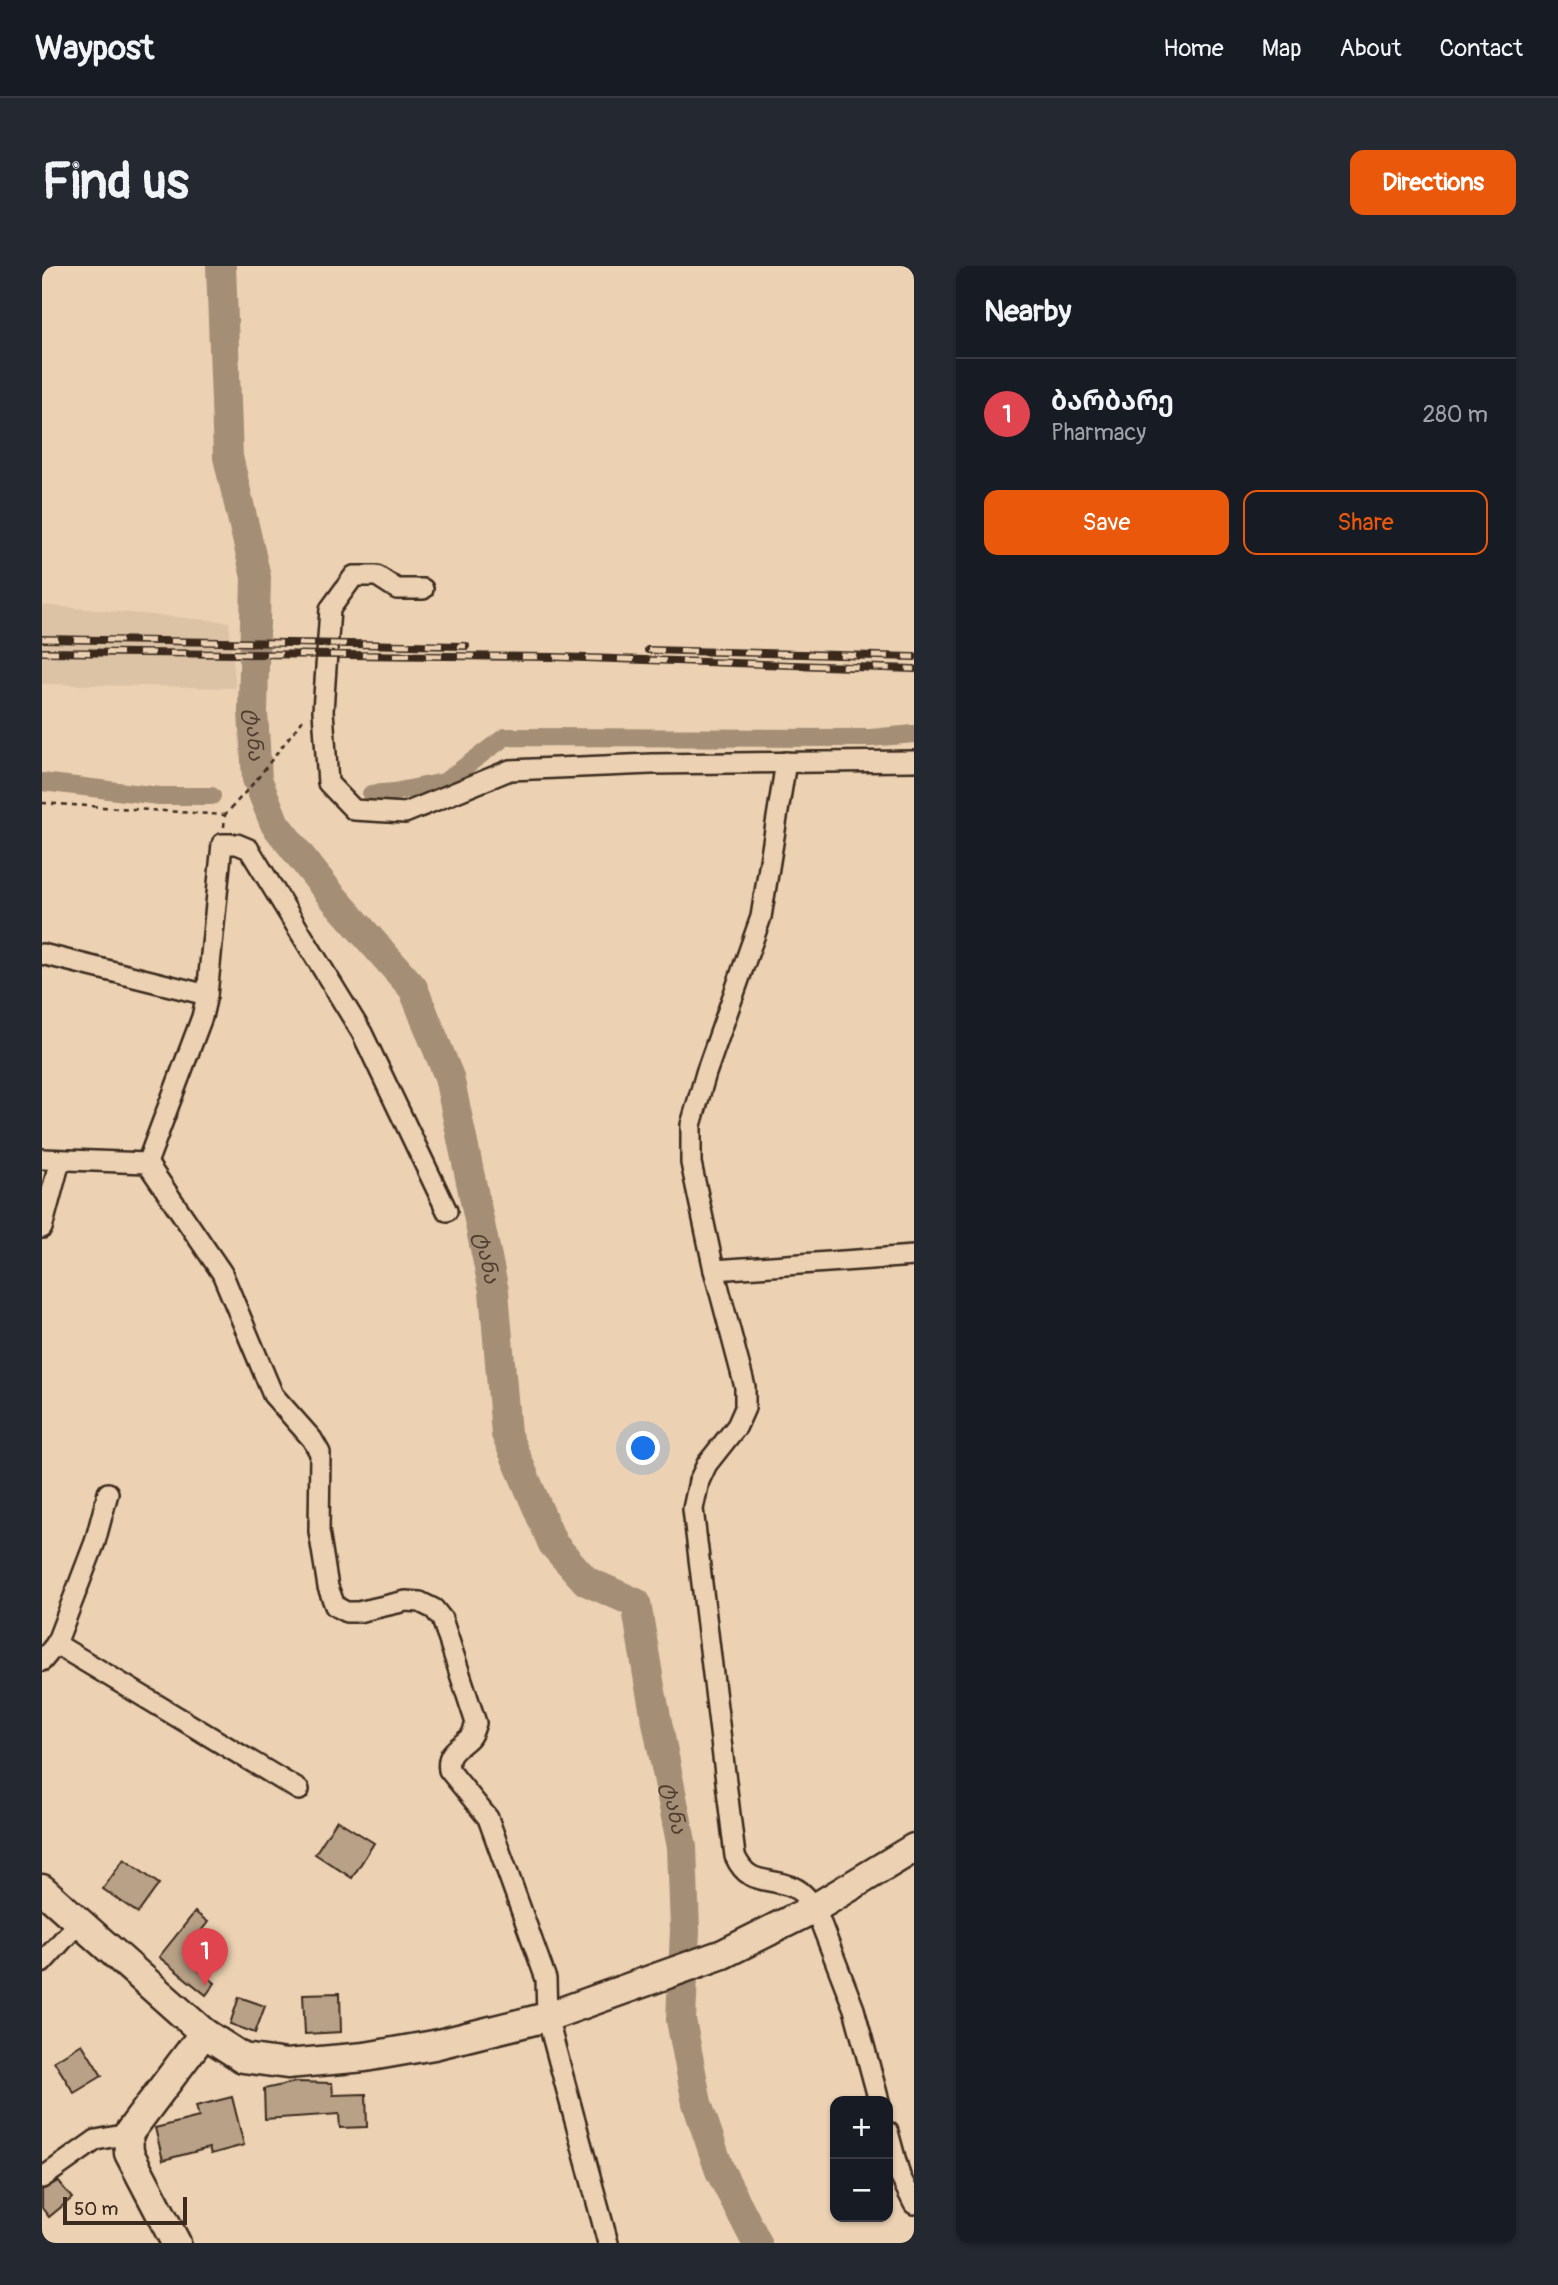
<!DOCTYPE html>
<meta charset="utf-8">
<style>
body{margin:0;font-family:Pangolin,"Noto Sans Georgian",sans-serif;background:#242831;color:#f1f3f6}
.controls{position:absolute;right:21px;bottom:21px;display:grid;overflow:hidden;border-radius:14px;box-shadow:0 2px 5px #0004}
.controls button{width:63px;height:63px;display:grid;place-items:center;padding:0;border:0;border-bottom:2px solid #363941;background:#171b24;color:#f1f3f6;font:35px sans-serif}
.scale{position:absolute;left:21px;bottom:18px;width:124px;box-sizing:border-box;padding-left:7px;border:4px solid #3b2a1e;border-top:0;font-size:19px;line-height:24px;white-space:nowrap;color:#3b2a1e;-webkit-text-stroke:5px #ecd2b3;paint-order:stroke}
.you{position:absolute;left:602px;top:1183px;width:24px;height:24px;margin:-18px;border:5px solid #fff;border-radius:50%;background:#1a73e8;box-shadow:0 0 0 10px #1a73e833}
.badge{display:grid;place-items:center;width:46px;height:46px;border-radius:50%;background:#ea580c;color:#fff;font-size:23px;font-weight:700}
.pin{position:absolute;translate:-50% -58px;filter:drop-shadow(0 2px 4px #0008)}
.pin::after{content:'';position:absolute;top:37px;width:24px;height:21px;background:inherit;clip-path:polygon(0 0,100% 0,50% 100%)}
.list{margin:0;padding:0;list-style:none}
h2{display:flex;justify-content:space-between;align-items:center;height:91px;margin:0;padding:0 28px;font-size:30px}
h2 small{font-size:23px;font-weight:400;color:#9ea1a6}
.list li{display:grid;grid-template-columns:46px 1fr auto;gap:21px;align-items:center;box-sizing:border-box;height:112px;padding:0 28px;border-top:2px solid #363941}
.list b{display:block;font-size:26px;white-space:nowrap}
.list p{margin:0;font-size:23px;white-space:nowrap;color:#9ea1a6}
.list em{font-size:23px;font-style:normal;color:#9ea1a6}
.actions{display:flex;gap:14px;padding:21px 28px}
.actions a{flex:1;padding:16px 0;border:2px solid #ea580c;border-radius:14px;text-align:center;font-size:24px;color:#ea580c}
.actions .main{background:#ea580c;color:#fff}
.map{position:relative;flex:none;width:872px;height:1977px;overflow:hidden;border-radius:14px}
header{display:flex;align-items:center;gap:42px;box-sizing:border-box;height:98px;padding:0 35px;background:#171b24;border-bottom:2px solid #363941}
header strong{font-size:33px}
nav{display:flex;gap:38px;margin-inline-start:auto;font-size:24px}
.intro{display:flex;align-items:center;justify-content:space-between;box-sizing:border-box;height:168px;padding:0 42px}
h1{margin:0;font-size:49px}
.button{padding:18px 32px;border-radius:14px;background:#ea580c;color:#fff;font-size:24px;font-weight:700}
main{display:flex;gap:42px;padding:0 42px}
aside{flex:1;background:#171b24;border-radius:14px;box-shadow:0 2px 5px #0004}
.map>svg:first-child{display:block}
.built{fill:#dcc3a6}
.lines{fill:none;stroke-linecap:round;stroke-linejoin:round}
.canal{stroke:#a48e76;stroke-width:18}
.river{stroke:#a48e76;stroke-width:30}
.building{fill:#b8a187;stroke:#3b2a1e;stroke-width:2}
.street-casing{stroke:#3b2a1e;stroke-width:24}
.secondary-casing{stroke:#3b2a1e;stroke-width:33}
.path{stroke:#3b2a1e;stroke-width:2.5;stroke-dasharray:5 5;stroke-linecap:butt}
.street{stroke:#ecd2b3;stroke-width:19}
.secondary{stroke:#ecd2b3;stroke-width:28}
.rail-casing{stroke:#3b2a1e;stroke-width:8}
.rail{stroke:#ecd2b3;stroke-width:5;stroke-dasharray:16;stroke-linecap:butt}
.labels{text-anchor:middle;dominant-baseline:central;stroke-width:6;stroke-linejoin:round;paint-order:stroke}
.water-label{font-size:21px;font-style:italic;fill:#503e30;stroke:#ecd2b3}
</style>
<header>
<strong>Waypost</strong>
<nav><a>Home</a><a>Map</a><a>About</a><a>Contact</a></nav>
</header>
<div class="intro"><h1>Find us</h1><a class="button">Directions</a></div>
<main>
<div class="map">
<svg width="872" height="1977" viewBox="0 0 872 1977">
<rect width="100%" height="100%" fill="#ecd2b3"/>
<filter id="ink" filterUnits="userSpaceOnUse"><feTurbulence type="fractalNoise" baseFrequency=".0143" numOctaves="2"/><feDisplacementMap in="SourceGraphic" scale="14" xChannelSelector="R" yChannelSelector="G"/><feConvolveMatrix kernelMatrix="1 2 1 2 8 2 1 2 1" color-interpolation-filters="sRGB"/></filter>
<g filter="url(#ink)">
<polygon class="built" points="0,339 187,356 194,422 0,418"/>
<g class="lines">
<g class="canal">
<polyline points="0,516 117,530 170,530"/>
<polyline points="329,528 352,526 402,516 463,471 828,472 872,468"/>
</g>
<path class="river" id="s1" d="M 179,0 L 186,191 L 214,311 L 211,446 L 215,513 L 233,558 L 289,629 L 371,722 L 407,811 L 452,1025 L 464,1168 L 511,1278 L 544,1315 L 594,1337 L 608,1421 L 640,1581 L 643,1664 L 639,1754 L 655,1837 L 678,1905 L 715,1977"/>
</g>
<g class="building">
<polygon points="295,1554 332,1577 310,1612 273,1588"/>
<polygon points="82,1593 117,1618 96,1647 61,1623"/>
<polygon points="153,1646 166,1656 148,1679 158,1686 149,1698 173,1717 164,1729 117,1691"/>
<polygon points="298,1727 299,1766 263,1768 261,1728"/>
<polygon points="197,1731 223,1740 213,1767 188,1758"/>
<polygon points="40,1778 60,1810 32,1827 12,1795"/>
<polygon points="254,1816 290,1817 291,1829 324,1828 325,1861 298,1862 297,1848 223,1853 222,1823"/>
<polygon points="190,1831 202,1879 169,1888 167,1882 121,1894 113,1862 157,1851 154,1840"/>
<polygon points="16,1915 30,1932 7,1951 0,1942 0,1924"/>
</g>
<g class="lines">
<defs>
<g id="street">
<polyline points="381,323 355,323 335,310 312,310 288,343 281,445 286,517 312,544 363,547 468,504 609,498 872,495"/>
<path d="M 744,496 L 719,651 L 664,807 L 649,859 L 649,897 L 672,1004 L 703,1121 L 703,1142 L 695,1160 L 665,1198 L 657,1215 L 651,1243 L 693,1590 C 706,1619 723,1611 748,1620 C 760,1624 766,1633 773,1642 L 812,1743 L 837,1835"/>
<polyline points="0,688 165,729"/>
<path d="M 0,893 L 105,897 L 180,1007 L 231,1129 L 270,1173 L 278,1187 L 277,1265 L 286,1321 L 293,1340 L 304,1346 L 316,1346 L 364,1335 L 378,1336 L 392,1343 L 400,1353 L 434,1457 C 432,1462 431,1468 427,1472 C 416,1483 404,1486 407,1504 L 446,1552 L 504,1713 L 505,1751 L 566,1977"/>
<polyline points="105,897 160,751 165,729 180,578 195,578 207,583 320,767 405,945"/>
<polyline points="0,962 18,895"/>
<polyline points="672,1004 872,990"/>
<polyline points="14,1378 53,1276 66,1227"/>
<polyline points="0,1395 14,1378 257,1524"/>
<polyline points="0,1697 38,1655"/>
<polyline points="846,1866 858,1910 872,1938"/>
<polyline points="0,1912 54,1874 86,1868"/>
</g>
<g id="secondary">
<polyline points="0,1623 162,1767 201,1792 245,1798 323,1791 392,1779 505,1751 681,1688 773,1642 872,1582"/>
<polyline points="134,1977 87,1887 86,1868 162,1767"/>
</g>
</defs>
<use href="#street" class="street-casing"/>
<use href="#secondary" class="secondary-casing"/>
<g class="path">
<polyline points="0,537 183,549"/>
<polyline points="182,561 183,549 215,513 262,452"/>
</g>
<use href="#street" class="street"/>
<use href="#secondary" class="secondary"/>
<defs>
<g id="rail">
<polyline points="0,373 424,380"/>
<polyline points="606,384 872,391"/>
<polyline points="0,386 514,391 872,403"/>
</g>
</defs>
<use href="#rail" class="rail-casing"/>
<use href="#rail" class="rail"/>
</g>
</g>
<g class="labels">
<g class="water-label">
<text stroke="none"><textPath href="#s1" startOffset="472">ტანა</textPath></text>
<text stroke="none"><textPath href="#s1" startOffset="1060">ტანა</textPath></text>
<text stroke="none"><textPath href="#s1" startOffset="1670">ტანა</textPath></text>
</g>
</g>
</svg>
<div class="controls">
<button>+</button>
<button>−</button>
</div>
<div class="scale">50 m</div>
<div class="you"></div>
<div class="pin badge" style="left:163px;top:1720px;background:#e0444e">1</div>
</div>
<aside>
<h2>Nearby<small></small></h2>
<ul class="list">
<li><span class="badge" style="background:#e0444e">1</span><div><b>ბარბარე</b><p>Pharmacy</p></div><em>280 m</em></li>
</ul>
<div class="actions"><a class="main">Save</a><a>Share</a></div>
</aside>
</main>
